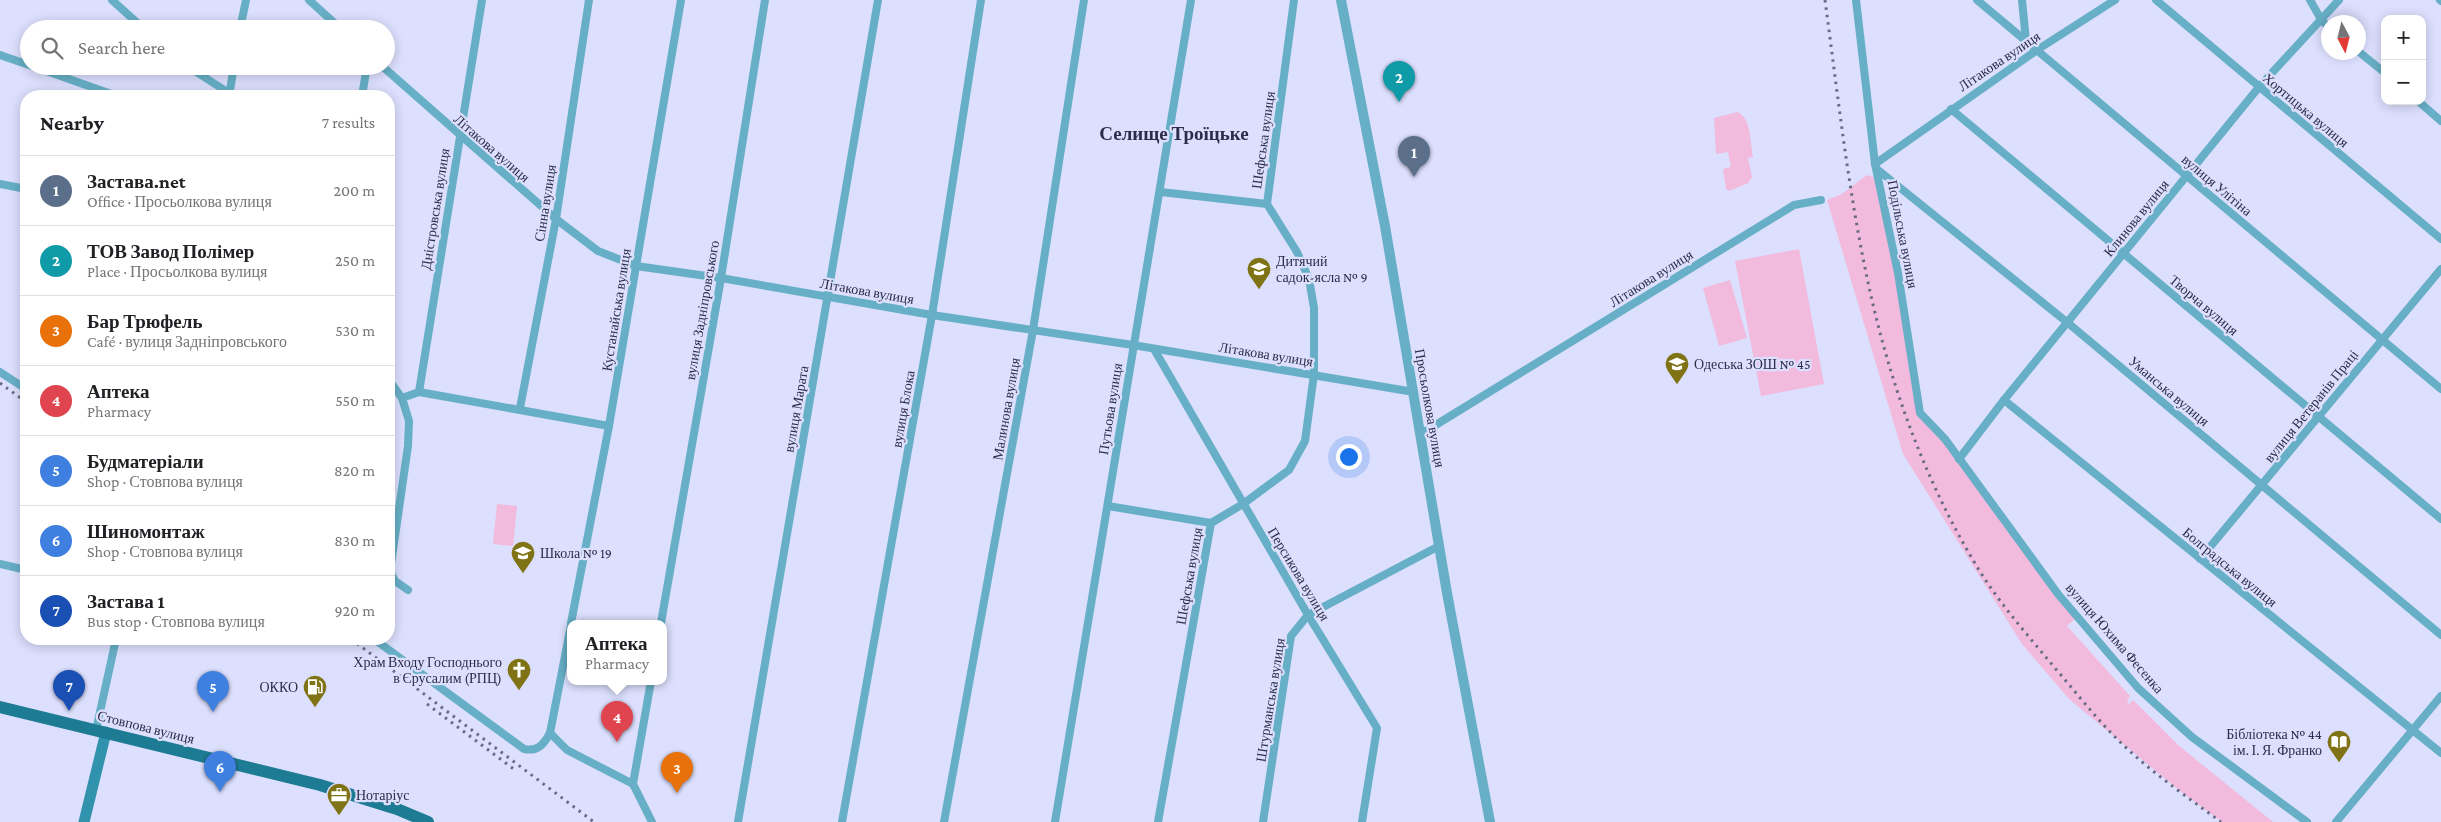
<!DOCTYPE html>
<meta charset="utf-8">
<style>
body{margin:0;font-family:"Crimson Pro",serif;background:#f2f2f2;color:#202124}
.controls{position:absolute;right:15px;top:15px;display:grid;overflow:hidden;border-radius:10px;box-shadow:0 2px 12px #0003}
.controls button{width:45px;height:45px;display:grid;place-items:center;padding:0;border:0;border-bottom:1px solid #e0e0e0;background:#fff;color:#202124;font:25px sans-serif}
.compass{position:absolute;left:2321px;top:15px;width:45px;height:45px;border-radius:50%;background:#fff;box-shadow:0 2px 12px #0003;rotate:173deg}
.you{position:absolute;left:1348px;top:456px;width:18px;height:18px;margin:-12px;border:4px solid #fff;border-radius:50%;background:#1a73e8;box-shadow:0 0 0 8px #1a73e833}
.badge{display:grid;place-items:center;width:32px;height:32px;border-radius:50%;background:#807315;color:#fff;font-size:16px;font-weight:700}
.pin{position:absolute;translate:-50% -41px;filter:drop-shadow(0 1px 2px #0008)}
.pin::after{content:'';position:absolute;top:26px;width:18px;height:15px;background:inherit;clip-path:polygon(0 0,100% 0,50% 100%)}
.popup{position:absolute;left:567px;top:620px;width:100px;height:65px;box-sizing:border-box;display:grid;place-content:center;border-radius:10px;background:#fff;filter:drop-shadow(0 1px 4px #0005);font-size:16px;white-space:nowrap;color:#757577}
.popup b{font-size:19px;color:#202124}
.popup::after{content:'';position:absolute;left:50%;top:100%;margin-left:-10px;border:10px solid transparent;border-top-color:#fff}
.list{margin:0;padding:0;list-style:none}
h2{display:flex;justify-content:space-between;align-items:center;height:65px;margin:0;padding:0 20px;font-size:21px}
h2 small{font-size:16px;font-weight:400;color:#757577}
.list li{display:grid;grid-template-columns:32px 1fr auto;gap:15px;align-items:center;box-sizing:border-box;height:70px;padding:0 20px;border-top:1px solid #e0e0e0}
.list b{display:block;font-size:19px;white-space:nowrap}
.list p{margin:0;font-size:16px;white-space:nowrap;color:#757577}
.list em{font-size:16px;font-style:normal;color:#757577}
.icon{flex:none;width:28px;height:28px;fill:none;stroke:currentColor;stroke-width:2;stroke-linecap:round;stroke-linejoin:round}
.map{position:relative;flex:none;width:2441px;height:822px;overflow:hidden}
.search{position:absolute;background:#fff;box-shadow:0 2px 12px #0003;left:20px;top:20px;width:375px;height:55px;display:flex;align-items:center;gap:12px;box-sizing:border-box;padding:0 18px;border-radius:28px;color:#757577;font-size:19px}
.panel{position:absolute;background:#fff;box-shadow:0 2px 12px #0003;left:20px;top:90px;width:375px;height:555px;border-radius:20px}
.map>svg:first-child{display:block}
.green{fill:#f2badd}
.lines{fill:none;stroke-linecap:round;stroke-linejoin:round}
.minor{stroke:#67afc6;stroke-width:8}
.tertiary{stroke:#67afc6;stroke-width:10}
.secondary{stroke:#3192ad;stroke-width:11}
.primary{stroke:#1d7b94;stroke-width:12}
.rail{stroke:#686a86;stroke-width:3;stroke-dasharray:2.5 5;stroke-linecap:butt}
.labels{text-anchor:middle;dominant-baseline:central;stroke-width:4.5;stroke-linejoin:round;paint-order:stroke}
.street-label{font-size:14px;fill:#2c2d49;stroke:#dcdffd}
.poi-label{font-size:14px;fill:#2c2d49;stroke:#dcdffd;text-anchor:start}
.district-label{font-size:19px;font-weight:bold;fill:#2c2d49;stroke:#dcdffd}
</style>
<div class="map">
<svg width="2441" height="822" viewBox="0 0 2441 822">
<rect width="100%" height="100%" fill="#dcdffd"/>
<g class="green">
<path d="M 1737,112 C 1752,118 1750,143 1753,157 L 1748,158 L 1752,177 L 1748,183 L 1729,191 L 1726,189 L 1723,169 L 1731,167 L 1728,152 L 1716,154 L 1714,118 Z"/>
<polygon points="1867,175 1876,178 1890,244 1919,415 1936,430 2076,618 2067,626 2130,696 2127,702 2129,704 2133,700 2178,745 2273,822 2222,822 2180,791 2069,699 2022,644 1903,454 1827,200 1842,194"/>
<polygon points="1799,249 1824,384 1761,396 1735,261"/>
<polygon points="1730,280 1747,338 1719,346 1703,288"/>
<polygon points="497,504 517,506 513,546 493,544"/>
</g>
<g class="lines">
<g class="minor">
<polyline points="112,0 144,29"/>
<polyline points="309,0 341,29"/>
<polyline points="1856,0 1875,164 1898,273 1920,413 1945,439 2058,594 2138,688 2192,737 2307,822"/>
<polyline points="1977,0 2441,389"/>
<polyline points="2022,0 2026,41"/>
<polyline points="2156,0 2441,239"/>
<polyline points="2310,0 2322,21 2328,26"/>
<polyline points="2440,0 2441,1"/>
<polyline points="240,29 246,0"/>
<polyline points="2358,51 2385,73"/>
<polyline points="0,55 29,65"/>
<polyline points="32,66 117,96"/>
<polyline points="187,66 229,93"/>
<polyline points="382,66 556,219 598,251 636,266 721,278 932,315 1133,345 1414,392"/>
<polyline points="229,96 234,66"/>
<polyline points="362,96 367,66"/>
<polyline points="2418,101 2441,121"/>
<polyline points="1951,109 2441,519"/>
<polyline points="1875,164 2037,50 2115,0"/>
<polyline points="1878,170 2068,323 2441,635"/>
<polyline points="0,184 26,189"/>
<polyline points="1161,192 1267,204"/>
<polyline points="1154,349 1308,615 1377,728 1362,822"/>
<polyline points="0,372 26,389"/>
<polyline points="389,380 402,398 409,421 408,446 390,571 395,581 408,590"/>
<polyline points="419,392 482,0"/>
<polyline points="402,398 419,392 609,426"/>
<polyline points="2004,400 2441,753"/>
<polyline points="520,408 556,219 589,0"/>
<polyline points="1421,434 1794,205 1821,200"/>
<polyline points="1959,459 2004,400 2259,87 2339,0"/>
<polyline points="1108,506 1211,523"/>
<polyline points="2200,559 2441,269"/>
<polyline points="0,564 26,570"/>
<polyline points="571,623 609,426 681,0"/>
<polyline points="661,623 721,278 765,0"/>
<path d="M 374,639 L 524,749 C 538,752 544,744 550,733 L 567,750 L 633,784"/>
<polyline points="651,681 633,784 652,822"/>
<polyline points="96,730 116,639"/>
<polyline points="550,733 571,625"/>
<polyline points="738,822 878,0"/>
<polyline points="842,822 932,315 981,0"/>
<polyline points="944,822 1033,330 1084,0"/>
<polyline points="1055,822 1191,0"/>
<polyline points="1158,822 1211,523 1243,504 1289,470 1305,441 1314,374 1314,308 1309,279 1297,252 1267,204 1294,0"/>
<polyline points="1263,822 1291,636 1308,615 1439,546"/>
<polyline points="2336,822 2441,696"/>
</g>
<polyline class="tertiary" points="1341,0 1385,226 1447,593 1490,822"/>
<polyline class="secondary" points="84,822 106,732"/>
<polyline class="primary" points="0,707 320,785 397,809 428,822"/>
<g class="rail">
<path d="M 1825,0 C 1837,89 1847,180 1865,268 C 1886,372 1921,474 1976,565 C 1998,602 2027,634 2054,667 C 2075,691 2094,716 2117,739 C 2148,770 2186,796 2221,822"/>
<polyline points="0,383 26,402"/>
<polyline points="351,639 594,822"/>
<polyline points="427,704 515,770"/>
</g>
</g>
<defs>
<symbol id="school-pin" viewBox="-11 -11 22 30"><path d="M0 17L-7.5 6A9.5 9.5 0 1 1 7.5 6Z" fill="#807315" stroke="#dcdffd"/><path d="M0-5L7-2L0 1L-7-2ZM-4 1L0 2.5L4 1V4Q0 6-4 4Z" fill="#fff"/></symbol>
<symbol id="church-pin" viewBox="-11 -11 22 30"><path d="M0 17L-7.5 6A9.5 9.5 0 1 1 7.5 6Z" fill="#807315" stroke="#dcdffd"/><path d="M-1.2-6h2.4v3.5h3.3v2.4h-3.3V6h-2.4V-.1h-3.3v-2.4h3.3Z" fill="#fff"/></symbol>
<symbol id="fuel-pin" viewBox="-11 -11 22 30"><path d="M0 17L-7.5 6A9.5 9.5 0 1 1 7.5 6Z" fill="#807315" stroke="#dcdffd"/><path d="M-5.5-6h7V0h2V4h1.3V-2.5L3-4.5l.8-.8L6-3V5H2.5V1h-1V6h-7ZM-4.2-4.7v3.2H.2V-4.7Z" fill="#fff"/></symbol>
<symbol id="library-pin" viewBox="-11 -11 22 30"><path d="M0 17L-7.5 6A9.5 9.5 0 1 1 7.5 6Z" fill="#807315" stroke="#dcdffd"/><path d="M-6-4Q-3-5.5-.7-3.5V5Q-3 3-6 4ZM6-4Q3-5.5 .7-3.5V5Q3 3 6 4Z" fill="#fff"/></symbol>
<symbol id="office-pin" viewBox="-11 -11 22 30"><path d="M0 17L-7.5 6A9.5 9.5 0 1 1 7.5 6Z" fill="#807315" stroke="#dcdffd"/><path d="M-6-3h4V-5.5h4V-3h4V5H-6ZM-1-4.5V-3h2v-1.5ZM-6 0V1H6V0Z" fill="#fff"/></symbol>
</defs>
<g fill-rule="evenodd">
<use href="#school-pin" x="1245" y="255" width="28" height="38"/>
<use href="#school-pin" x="1663" y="350" width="28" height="38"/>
<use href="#school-pin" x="509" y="539" width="28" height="38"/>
<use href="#church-pin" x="505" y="656" width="28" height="38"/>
<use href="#fuel-pin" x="301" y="673" width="28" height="38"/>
<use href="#library-pin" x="2325" y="728" width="28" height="38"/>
<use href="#office-pin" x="325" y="781" width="28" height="38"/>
</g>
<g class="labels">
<g class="street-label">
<text transform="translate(1999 61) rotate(-34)">Літакова вулиця</text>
<text transform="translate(2306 110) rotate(40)">Хортицька вулиця</text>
<text transform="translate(1263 140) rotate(-82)">Шефська вулиця</text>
<text transform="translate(492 148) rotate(41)">Літакова вулиця</text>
<text transform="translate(2217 185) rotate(40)">вулиця Улітіна</text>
<text transform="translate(545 203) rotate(-81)">Сінна вулиця</text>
<text transform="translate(435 209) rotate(-81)">Дністровська вулиця</text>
<text transform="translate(2136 218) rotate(-51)">Клинова вулиця</text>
<text transform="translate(1903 234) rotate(79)">Подільська вулиця</text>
<text transform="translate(1651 278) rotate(-32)">Літакова вулиця</text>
<text transform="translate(867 291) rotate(10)">Літакова вулиця</text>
<text transform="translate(2204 305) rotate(40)">Творча вулиця</text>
<text transform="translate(616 310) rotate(-81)">Кустанайська вулиця</text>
<text transform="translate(702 310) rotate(-80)">вулиця Задніпровського</text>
<text transform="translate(1266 354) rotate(9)">Літакова вулиця</text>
<text transform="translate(2169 391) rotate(40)">Уманська вулиця</text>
<text transform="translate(2311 406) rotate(-51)">вулиця Ветеранів Праці</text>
<text transform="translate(1430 408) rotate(80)">Просьолкова вулиця</text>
<text transform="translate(796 409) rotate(-80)">вулиця Марата</text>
<text transform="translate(903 409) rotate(-80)">вулиця Блока</text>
<text transform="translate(1006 409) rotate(-80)">Малинова вулиця</text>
<text transform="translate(1110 409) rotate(-81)">Путьова вулиця</text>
<text transform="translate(2230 567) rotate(39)">Болградська вулиця</text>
<text transform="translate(1299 574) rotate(59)">Персикова вулиця</text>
<text transform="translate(1189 576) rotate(-80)">Шефська вулиця</text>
<text transform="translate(2115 638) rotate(49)">вулиця Юхима Фесенка</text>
<text transform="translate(1270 700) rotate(-81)">Штурманська вулиця</text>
<text transform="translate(146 727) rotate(14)">Стовпова вулиця</text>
</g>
<g class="poi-label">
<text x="1276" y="261">Дитячий<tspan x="1276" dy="16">садок-ясла № 9</tspan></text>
<text x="1694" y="364">Одеська ЗОШ № 45</text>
<text x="540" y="553">Школа № 19</text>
<text x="502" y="662" text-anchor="end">Храм Входу Господнього<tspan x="502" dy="16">в Єрусалим (РПЦ)</tspan></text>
<text x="298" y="687" text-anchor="end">ОККО</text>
<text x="2322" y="734" text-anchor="end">Бібліотека № 44<tspan x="2322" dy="16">ім. І. Я. Франко</tspan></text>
<text x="356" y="795">Нотаріус</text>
</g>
<g class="district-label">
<text x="1174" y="133">Селище Троїцьке</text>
</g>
</g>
</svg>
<div class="controls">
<button>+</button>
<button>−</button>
</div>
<svg class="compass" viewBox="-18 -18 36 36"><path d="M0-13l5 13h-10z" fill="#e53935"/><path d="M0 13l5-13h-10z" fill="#757577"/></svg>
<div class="you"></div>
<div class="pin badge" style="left:1414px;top:177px;background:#5c6f8a">1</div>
<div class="pin badge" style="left:1399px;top:102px;background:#0f9aa8">2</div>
<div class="pin badge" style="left:677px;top:793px;background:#e8710a">3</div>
<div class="pin badge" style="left:617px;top:742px;background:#e0444e">4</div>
<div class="popup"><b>Аптека</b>Pharmacy</div>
<div class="pin badge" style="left:213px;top:712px;background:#3f7fe0">5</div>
<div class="pin badge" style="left:220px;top:792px;background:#3f7fe0">6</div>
<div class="pin badge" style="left:69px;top:711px;background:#1a4fb4">7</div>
<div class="search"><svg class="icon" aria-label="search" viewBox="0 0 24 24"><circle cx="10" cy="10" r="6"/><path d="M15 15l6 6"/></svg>Search here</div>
<section class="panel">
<h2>Nearby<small>7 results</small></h2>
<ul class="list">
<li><span class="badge" style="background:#5c6f8a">1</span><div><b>Застава.net</b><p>Office · Просьолкова вулиця</p></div><em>200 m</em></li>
<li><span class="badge" style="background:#0f9aa8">2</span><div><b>ТОВ Завод Полімер</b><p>Place · Просьолкова вулиця</p></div><em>250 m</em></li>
<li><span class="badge" style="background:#e8710a">3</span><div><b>Бар Трюфель</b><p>Café · вулиця Задніпровського</p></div><em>530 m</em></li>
<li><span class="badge" style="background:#e0444e">4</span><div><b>Аптека</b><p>Pharmacy</p></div><em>550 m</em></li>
<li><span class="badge" style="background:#3f7fe0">5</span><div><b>Будматеріали</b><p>Shop · Стовпова вулиця</p></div><em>820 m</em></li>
<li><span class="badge" style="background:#3f7fe0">6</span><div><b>Шиномонтаж</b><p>Shop · Стовпова вулиця</p></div><em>830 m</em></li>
<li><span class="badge" style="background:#1a4fb4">7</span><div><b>Застава 1</b><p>Bus stop · Стовпова вулиця</p></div><em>920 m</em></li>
</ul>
</section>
</div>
